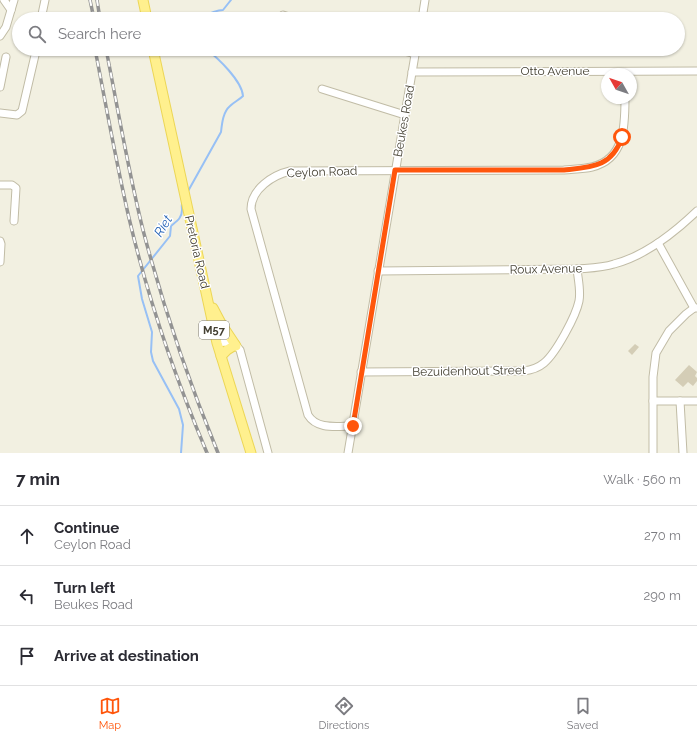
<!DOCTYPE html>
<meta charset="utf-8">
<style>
body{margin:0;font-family:Raleway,sans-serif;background:#f7f7f7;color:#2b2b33}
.compass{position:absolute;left:601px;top:68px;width:36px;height:36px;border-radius:50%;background:#fff;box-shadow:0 1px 3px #0004;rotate:310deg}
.stop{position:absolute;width:12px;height:12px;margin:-9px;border:3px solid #ff560c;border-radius:50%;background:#fff}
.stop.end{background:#ff560c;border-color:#fff;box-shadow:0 1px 4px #0008}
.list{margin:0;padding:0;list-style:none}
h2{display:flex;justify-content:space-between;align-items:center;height:52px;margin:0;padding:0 16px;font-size:17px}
h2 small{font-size:13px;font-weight:400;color:#7c7c81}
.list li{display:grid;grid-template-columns:26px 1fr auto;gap:12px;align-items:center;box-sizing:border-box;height:60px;padding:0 16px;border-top:1px solid #e1e1e2}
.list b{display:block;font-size:15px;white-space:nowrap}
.list p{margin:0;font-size:13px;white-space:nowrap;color:#7c7c81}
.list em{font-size:13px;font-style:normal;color:#7c7c81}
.icon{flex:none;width:22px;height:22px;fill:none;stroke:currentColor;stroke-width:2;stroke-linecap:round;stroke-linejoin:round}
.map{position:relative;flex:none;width:697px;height:453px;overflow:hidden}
.search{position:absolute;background:#fff;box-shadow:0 1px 3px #0004;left:12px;right:12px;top:12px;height:44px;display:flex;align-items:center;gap:10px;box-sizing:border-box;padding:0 14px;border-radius:22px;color:#7c7c81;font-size:15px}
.sheet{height:232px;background:#fff}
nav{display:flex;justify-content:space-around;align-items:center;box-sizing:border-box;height:56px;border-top:1px solid #e1e1e2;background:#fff;font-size:11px;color:#7c7c81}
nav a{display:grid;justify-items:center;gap:2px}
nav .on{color:#ff560c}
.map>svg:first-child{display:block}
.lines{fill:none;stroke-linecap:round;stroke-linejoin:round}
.stream{stroke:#97c0f5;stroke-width:2}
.building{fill:#d4cdb6}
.minor-casing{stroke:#c1bca6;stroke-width:9}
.major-casing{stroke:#ecd656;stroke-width:11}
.minor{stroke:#fff;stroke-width:7}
.major{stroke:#fff08e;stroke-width:9}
.rail-casing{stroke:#939393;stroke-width:3.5}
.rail{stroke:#fff;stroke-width:2;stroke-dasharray:6;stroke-linecap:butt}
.route{stroke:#ff560c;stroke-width:5}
.labels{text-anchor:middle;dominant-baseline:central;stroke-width:3;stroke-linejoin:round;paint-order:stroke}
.shield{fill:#fff;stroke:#7c7970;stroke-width:1}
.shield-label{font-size:11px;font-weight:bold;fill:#444032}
.street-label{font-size:12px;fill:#444032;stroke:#fff}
.water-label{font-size:13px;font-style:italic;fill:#2462b6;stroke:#fff}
</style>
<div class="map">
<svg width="697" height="453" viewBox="0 0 697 453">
<rect width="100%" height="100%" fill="#f2f0e1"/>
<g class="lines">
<g class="stream">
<path d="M 205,19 L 205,16 C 209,13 218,10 223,10 L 231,0"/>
<path d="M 187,193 L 221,132 C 222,123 223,112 230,106 C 234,102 239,100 243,96 C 242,81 218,58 206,49"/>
<path d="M 181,453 L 183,425 L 179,409 L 153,361 L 151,352 L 152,332 L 142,299 L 138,276 L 170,236 L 171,226 C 177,221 182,218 182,210 C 182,206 181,204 183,200"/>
</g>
</g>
<g class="building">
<polygon points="635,344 639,347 632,355 628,351"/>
<polygon points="689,365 697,372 695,376 697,378 697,381 693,386 688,382 683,387 675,380"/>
</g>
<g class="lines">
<defs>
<g id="minor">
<polyline points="4,0 11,10"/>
<polyline points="283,15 295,19"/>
<polyline points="41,19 45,0"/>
<polyline points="422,19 425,0"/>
<polyline points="0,36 6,27 14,0"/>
<polyline points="397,49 415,54"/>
<polyline points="412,72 697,71"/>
<polyline points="0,87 6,57"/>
<polyline points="322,89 405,115"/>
<polyline points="0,113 17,115 22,111 36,51"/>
<polyline points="0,185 12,185 16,188 14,221"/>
<polyline points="0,241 1,244 0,262"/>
<polyline points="658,243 694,308"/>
<path d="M 378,271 L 577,269 C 589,268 602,268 614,264 C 645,256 674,233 697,211"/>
<path d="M 217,343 C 227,341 234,342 240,350 L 268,453"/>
<path d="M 361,372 L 524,371 C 532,370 538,368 544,363 C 556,353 576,316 579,301 C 581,291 578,279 577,269"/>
<polyline points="653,401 697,401"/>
<polyline points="680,401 683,453"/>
<path d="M 353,426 C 337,426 317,430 308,415 L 251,209 C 251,189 273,175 290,171 L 564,170 C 573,169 583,169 592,167 C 625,159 625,126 625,98"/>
<polyline points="348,453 416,49"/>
<polyline points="653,453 653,377 656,353 669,331 686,314 694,308 697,308"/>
</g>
<g id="major">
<polyline points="143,0 147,19"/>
<polyline points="153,49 217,343 251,453"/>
<polyline points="213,308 222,325 236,346"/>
<polyline points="221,356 227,350 235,345"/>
</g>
</defs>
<use href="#minor" class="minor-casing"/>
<use href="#major" class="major-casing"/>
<use href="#minor" class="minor"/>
<use href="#major" class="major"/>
<defs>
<g id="rail">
<polyline points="90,0 94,19"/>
<polyline points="97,0 100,19"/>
<path d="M 95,49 C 106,105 116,162 129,218 C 148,299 175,377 207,453"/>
<path d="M 106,49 C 118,109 128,170 143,230 C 163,306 188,380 218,453"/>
</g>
</defs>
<use href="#rail" class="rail-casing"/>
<use href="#rail" class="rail"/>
</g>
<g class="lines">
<path class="route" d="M 353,426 L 395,170 L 564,170 C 592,167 612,167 622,137"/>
</g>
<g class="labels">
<rect class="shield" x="199" y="321" width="30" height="18" rx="3"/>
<g class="shield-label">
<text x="214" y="330">M57</text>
</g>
<g class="street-label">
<text x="555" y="71">Otto Avenue</text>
<text transform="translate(404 121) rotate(-80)">Beukes Road</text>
<text transform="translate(322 172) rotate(-2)">Ceylon Road</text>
<text transform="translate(197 252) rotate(77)">Pretoria Road</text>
<text transform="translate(546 269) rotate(-1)">Roux Avenue</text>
<text transform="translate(469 371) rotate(-1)">Bezuidenhout Street</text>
</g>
<g class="water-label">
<text transform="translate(163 226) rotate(-58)">Riet</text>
</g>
</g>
</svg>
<svg class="compass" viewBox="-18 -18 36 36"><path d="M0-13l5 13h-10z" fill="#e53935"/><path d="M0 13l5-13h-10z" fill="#7c7c81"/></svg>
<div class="stop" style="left:622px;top:137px"></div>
<div class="stop end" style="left:353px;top:426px"></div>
<div class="search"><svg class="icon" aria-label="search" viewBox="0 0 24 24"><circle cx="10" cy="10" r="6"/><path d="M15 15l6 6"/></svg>Search here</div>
</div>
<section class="sheet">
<h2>7 min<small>Walk · 560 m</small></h2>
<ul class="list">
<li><svg class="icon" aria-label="ahead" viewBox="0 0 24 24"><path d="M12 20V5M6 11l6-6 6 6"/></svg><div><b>Continue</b><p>Ceylon Road</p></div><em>270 m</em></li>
<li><svg class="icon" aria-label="left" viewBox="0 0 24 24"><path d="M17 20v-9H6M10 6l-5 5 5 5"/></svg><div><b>Turn left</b><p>Beukes Road</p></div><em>290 m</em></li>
<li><svg class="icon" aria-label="arrive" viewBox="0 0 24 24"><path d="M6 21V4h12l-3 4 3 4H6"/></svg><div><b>Arrive at destination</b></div></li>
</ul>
</section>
<nav>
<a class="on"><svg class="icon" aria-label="map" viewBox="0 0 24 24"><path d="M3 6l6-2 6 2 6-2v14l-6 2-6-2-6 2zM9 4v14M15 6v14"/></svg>Map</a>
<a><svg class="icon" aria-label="directions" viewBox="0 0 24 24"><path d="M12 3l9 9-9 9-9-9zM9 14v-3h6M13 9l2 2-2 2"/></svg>Directions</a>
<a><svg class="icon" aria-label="saved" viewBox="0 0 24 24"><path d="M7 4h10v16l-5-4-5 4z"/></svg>Saved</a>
</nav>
